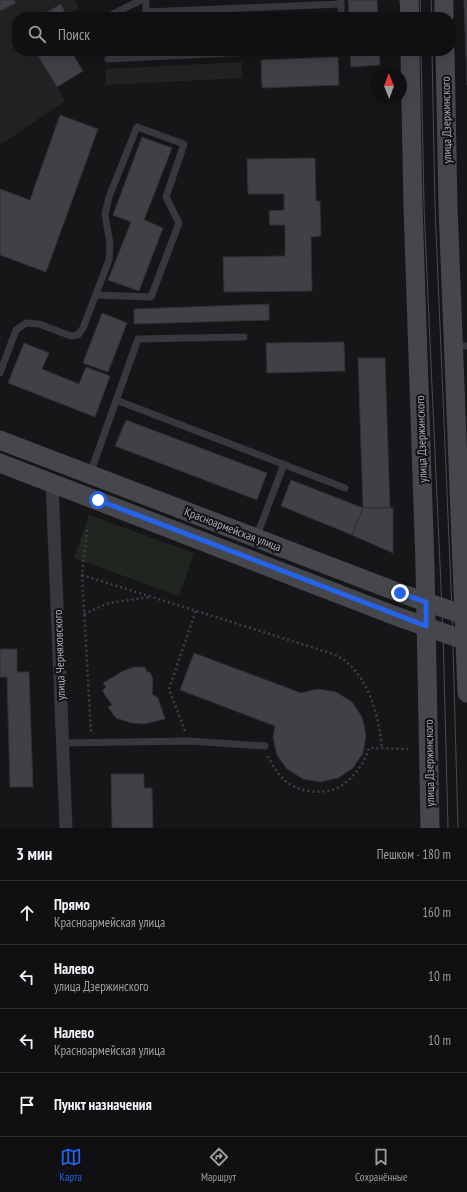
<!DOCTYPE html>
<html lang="ru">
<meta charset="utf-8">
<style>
body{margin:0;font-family:"PT Sans Narrow",sans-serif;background:#1e1e20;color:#f1f3f6}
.compass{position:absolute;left:371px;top:68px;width:36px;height:36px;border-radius:50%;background:#101012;box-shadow:0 4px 16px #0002;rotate:359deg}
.stop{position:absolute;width:12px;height:12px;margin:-9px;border:3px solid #2563eb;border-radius:50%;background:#fff}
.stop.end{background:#2563eb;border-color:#fff;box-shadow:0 1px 4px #0008}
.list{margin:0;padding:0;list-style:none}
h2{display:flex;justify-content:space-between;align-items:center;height:52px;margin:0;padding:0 16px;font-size:17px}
h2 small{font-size:13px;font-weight:400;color:#9c9d9f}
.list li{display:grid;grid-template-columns:26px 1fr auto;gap:12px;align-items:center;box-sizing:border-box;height:64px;padding:0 16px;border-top:1px solid #303032}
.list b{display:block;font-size:15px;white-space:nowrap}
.list p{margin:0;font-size:13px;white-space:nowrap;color:#9c9d9f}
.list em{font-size:13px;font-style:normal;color:#9c9d9f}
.icon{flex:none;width:22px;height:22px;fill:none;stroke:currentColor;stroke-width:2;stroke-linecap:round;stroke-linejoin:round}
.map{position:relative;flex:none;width:467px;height:828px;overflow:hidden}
.search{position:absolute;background:#101012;box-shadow:0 4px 16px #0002;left:12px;right:12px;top:12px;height:44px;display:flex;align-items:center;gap:10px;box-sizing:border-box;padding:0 14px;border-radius:16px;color:#9c9d9f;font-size:15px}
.sheet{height:308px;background:#101012}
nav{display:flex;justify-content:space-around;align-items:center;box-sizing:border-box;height:56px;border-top:1px solid #303032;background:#101012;font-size:11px;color:#9c9d9f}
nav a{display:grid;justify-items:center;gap:2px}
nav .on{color:#2563eb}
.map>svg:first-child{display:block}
.built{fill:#222225}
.green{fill:#1e261f}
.building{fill:#404145;stroke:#303034}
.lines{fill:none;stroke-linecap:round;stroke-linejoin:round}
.path{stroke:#3d3f44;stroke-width:2.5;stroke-dasharray:2 3;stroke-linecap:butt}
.lane{stroke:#37383d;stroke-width:7}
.street{stroke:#37383d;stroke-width:13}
.secondary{stroke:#45474d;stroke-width:19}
.tram{stroke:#4a4c52;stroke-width:1}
.route{stroke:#2563eb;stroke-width:5}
.labels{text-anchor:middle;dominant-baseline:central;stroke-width:4;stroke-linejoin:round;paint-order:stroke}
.street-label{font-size:12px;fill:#a8adb8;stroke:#111113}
</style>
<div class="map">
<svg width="467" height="828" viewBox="0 0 467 828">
<rect width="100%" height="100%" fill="#161618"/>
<g class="built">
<polygon points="0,0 75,0 79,9 67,16 60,5 38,17 17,17 17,51 35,51 65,101 0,145"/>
<polygon points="242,62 242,78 106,85 105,69"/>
</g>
<polygon class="green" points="89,515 194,553 179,596 74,558"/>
<g class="building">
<polygon points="0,0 14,0 16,3 0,11"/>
<polygon points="348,0 377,0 378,17 349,17"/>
<polygon points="464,0 467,0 467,85"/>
<polygon points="61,4 67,16 65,17 38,17"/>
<polygon points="35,51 71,51 83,71 57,87"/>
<polygon points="350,51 379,51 380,65 351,67"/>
<polygon points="338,57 339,85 262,88 261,60"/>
<polygon points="60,115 98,129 46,272 0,255 0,189 30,200"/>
<polygon points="142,137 172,148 144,220 163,228 139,291 108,280 131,222 113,215"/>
<polygon points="315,158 316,201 320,201 321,236 311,237 312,291 224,292 223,257 285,256 285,225 270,225 269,211 284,210 284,194 248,194 247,159"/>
<polygon points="269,304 269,320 134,324 134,309"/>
<polygon points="102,313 127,323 108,372 83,363"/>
<polygon points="344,342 345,371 267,373 266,343"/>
<polygon points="24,343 49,353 42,369 79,384 86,367 110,376 95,417 8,383"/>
<polygon points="358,358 385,358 390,508 363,508"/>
<polygon points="126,420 267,473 257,500 115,446"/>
<polygon points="291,480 363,508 352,535 281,506"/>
<polygon points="363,508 393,508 393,553 352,535"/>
<polygon points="0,649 17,649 17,672 29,672 33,787 10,787 7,677 0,677"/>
<polygon points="194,653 301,693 318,689 336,692 352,702 362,717 366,735 363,753 353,768 338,778 320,782 303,779 287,769 277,755 273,737 275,726 180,690"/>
<polygon points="134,667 145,667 147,672 150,672 153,679 152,694 158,698 165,719 144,724 131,723 116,718 108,707 112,705 103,692 103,690 106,687 103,683 123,671"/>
<polygon points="111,774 144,774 144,788 152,788 153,828 112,828"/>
</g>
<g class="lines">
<g class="path">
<polyline points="87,530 82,575 91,732"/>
<path d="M 82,575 L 330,653 C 335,655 340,657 344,660 C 370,680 379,717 382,749"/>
<polyline points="84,614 109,603 151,597"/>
<polyline points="185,731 169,689 196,610"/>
<path d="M 268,756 C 272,765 278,774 285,781 C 301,794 329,796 345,783 C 357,774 364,762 369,748 L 409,749"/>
</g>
<g class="lane">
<polyline points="146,0 146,17"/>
<polyline points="341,0 341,17"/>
<polyline points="146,12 341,4"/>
<polyline points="107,17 141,0"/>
<polyline points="108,59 272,51"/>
<polyline points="454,346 467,346"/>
<polyline points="0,373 16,330 26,323 39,324 71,336 78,335 83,328 109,260 110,244 105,214 109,197 137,127 184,144 166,197 179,223 151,297 96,295"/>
<polyline points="116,400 345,488"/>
<polyline points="90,474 138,339 244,337"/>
<polyline points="256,538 284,464"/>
<polyline points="62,743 189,741 265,746"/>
</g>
<polyline class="street" points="52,483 66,828"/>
<g class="secondary">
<polyline points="409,0 410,17"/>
<polyline points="444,0 444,17"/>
<polyline points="410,51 413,207 425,565 430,828"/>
<polyline points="445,51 448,207 467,693"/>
<polyline points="0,440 400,593 467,616"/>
<polyline points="0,463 393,615 467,641"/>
</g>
<g class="tram">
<polyline points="420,0 421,17"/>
<polyline points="431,0 432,17"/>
<polyline points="421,51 424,207 443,632 448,828"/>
<polyline points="432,51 435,207 452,611 458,828"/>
</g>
</g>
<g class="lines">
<polyline class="route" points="98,500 426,626 426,602 400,593"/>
</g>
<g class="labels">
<g class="street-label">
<text transform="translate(446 120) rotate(-91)">улица Дзержинского</text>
<text transform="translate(421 439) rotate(-92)">улица Дзержинского</text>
<text transform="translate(233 529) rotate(21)">Красноармейская улица</text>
<text transform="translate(59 655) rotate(-92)">улица Черняховского</text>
<text transform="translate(429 763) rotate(-91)">улица Дзержинского</text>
</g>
</g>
</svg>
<svg class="compass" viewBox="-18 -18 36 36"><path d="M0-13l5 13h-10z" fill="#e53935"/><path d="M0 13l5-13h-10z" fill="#9c9d9f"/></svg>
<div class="stop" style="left:98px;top:500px"></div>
<div class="stop end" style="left:400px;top:593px"></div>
<div class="search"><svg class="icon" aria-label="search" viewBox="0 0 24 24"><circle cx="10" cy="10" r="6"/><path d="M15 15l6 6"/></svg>Поиск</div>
</div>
<section class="sheet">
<h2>3 мин<small>Пешком · 180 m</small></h2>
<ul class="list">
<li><svg class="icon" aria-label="ahead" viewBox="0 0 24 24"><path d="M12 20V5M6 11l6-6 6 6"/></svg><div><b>Прямо</b><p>Красноармейская улица</p></div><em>160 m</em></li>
<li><svg class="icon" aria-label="left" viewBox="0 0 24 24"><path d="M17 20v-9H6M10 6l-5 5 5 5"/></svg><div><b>Налево</b><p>улица Дзержинского</p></div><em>10 m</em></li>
<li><svg class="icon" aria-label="left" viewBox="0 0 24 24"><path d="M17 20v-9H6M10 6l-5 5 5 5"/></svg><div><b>Налево</b><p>Красноармейская улица</p></div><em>10 m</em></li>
<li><svg class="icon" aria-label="arrive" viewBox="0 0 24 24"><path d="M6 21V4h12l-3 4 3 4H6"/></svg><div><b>Пункт назначения</b></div></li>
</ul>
</section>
<nav>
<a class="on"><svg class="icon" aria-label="map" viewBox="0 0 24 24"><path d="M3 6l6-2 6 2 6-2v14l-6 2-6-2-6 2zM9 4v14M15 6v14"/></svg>Карта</a>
<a><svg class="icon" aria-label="directions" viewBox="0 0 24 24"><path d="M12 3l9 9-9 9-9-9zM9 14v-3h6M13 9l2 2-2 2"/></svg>Маршрут</a>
<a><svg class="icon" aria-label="saved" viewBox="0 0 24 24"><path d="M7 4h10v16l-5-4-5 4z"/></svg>Сохранённые</a>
</nav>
